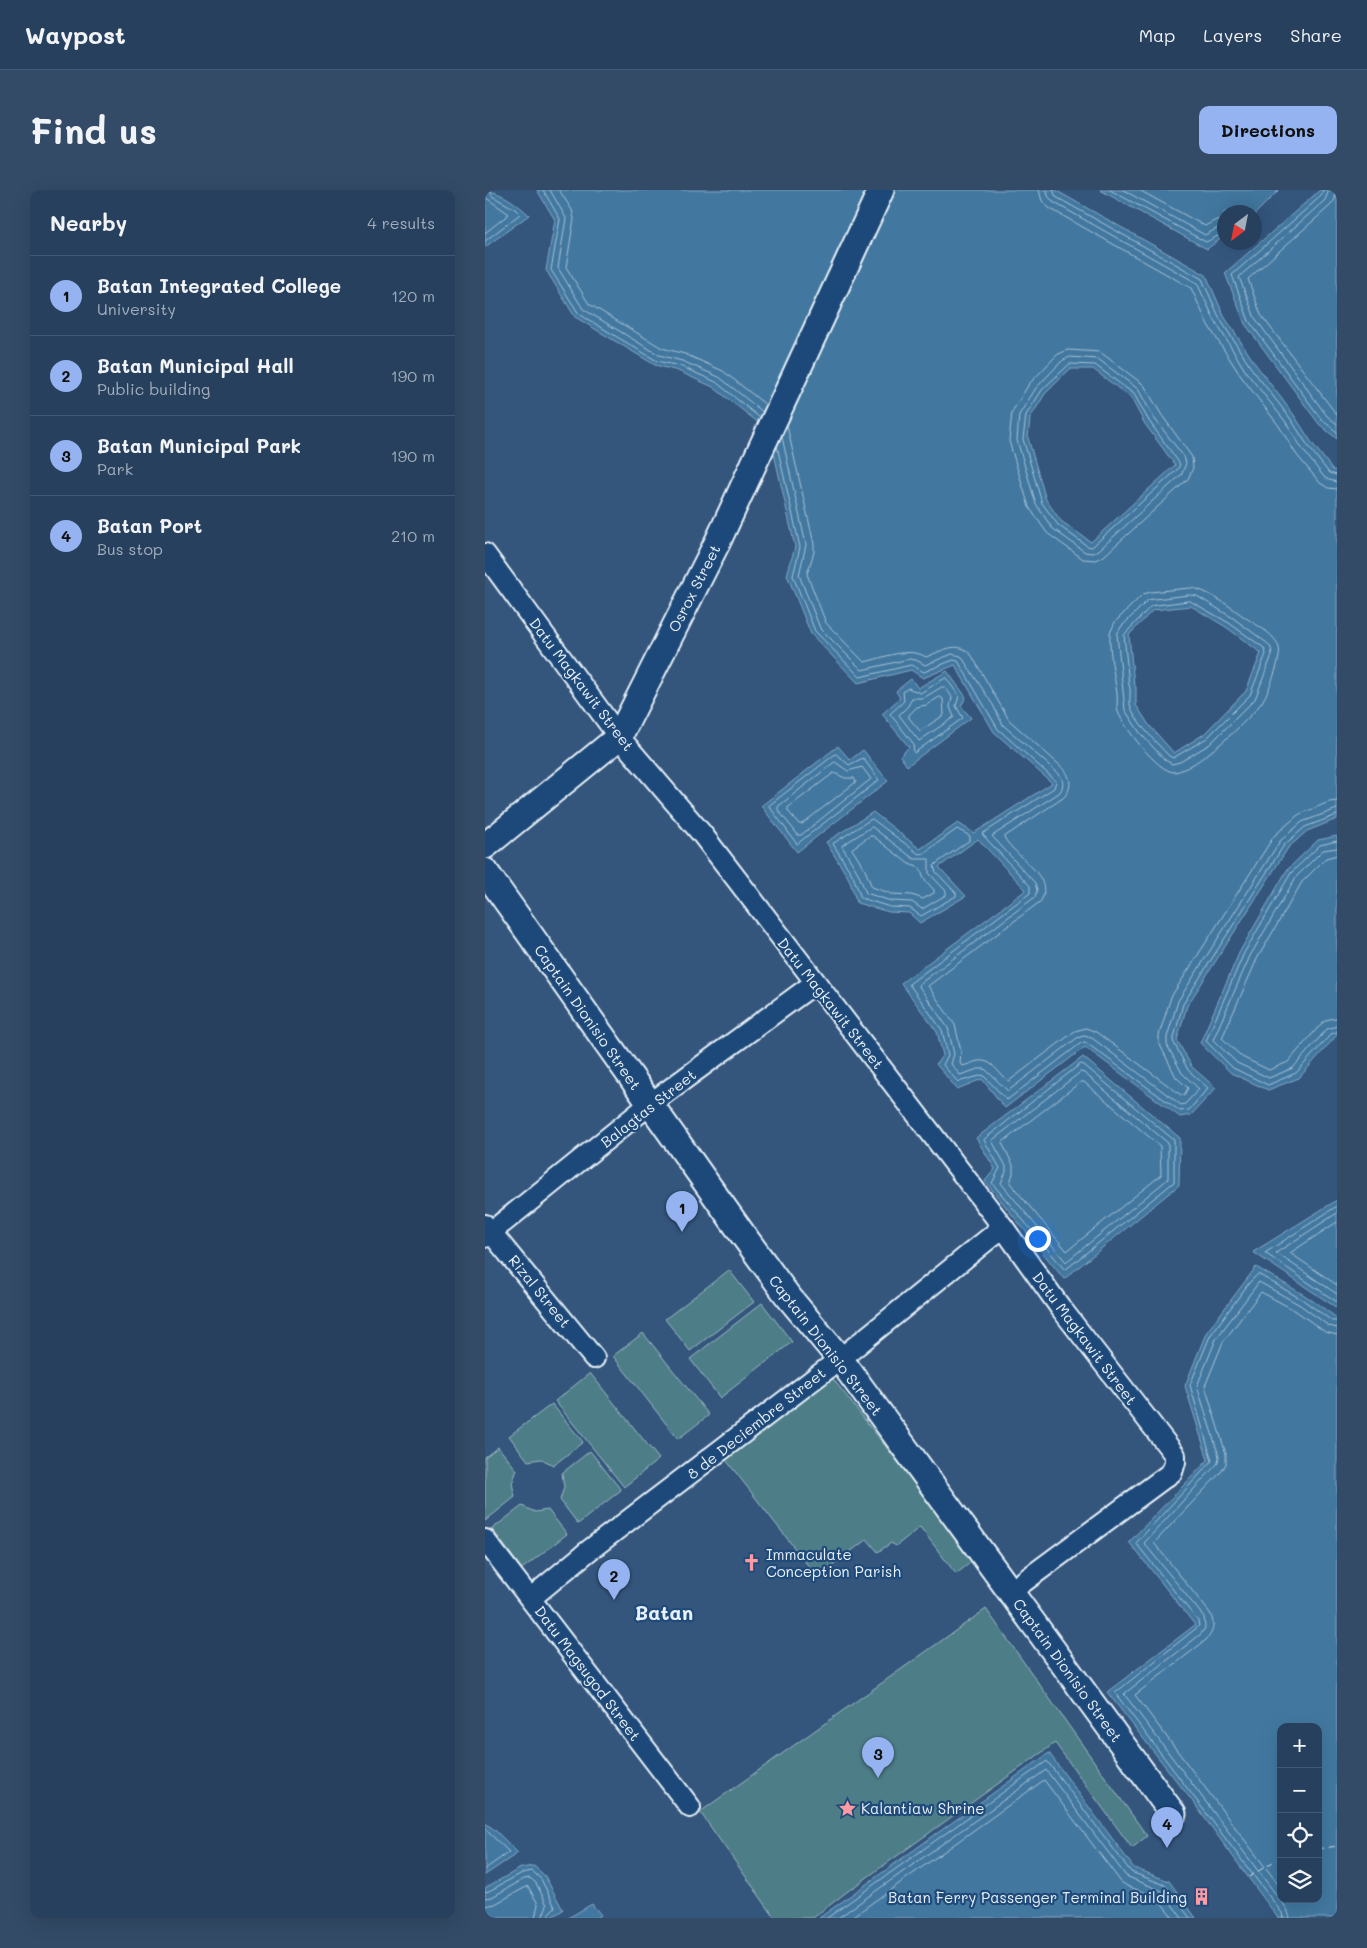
<!DOCTYPE html>
<meta charset="utf-8">
<style>
body{margin:0;font-family:Mali,sans-serif;background:#334b67;color:#f1f3f6}
.controls{position:absolute;right:15px;bottom:15px;display:grid;overflow:hidden;border-radius:10px;box-shadow:0 5px 20px #0002}
.controls button{width:45px;height:45px;display:grid;place-items:center;padding:0;border:0;border-bottom:1px solid #435973;background:#27405e;color:#f1f3f6;font:25px sans-serif}
.compass{position:absolute;left:732px;top:15px;width:45px;height:45px;border-radius:50%;background:#27405e;box-shadow:0 5px 20px #0002;rotate:212deg}
.you{position:absolute;left:552px;top:1048px;width:18px;height:18px;margin:-12px;border:4px solid #fff;border-radius:50%;background:#1a73e8;box-shadow:0 0 0 8px #1a73e833}
.badge{display:grid;place-items:center;width:32px;height:32px;border-radius:50%;background:#95b2f1;color:#111;font-size:16px;font-weight:700}
.pin{position:absolute;translate:-50% -41px;filter:drop-shadow(0 1px 2px #0008)}
.pin::after{content:'';position:absolute;top:26px;width:18px;height:15px;background:inherit;clip-path:polygon(0 0,100% 0,50% 100%)}
.list{margin:0;padding:0;list-style:none}
h2{display:flex;justify-content:space-between;align-items:center;height:65px;margin:0;padding:0 20px;font-size:21px}
h2 small{font-size:16px;font-weight:400;color:#a4afbc}
.list li{display:grid;grid-template-columns:32px 1fr auto;gap:15px;align-items:center;box-sizing:border-box;height:80px;padding:0 20px;border-top:1px solid #435973}
.list b{display:block;font-size:19px;white-space:nowrap}
.list p{margin:0;font-size:16px;white-space:nowrap;color:#a4afbc}
.list em{font-size:16px;font-style:normal;color:#a4afbc}
.icon{flex:none;width:28px;height:28px;fill:none;stroke:currentColor;stroke-width:2;stroke-linecap:round;stroke-linejoin:round}
.map{position:relative;flex:none;width:852px;height:1728px;overflow:hidden;border-radius:10px}
header{display:flex;align-items:center;gap:30px;box-sizing:border-box;height:70px;padding:0 25px;background:#27405e;border-bottom:1px solid #435973}
header strong{font-size:24px}
nav{display:flex;gap:28px;margin-inline-start:auto;font-size:18px}
.intro{display:flex;align-items:center;justify-content:space-between;box-sizing:border-box;height:120px;padding:0 30px}
h1{margin:0;font-size:35px}
.button{padding:12px 22px;border-radius:10px;background:#95b2f1;color:#111;font-size:18px;font-weight:700}
main{display:flex;gap:30px;padding:0 30px}
aside{flex:1;background:#27405e;border-radius:10px;box-shadow:0 5px 20px #0002}
.map>svg:first-child{display:block}
.green{fill:#4e7e88;stroke:#9bb8c0}
.water{fill:#4378a0;stroke:#85a8c3;fill-rule:evenodd}
.lines{fill:none;stroke-linecap:round;stroke-linejoin:round}
.shore{stroke:#a6c1d5;stroke-width:1}
.ferry{stroke:#cfdfeb;stroke-width:1;stroke-dasharray:6 5;stroke-linecap:butt}
.minor-casing{stroke:#e8f1f8;stroke-width:24}
.tertiary-casing{stroke:#e8f1f8;stroke-width:29}
.minor{stroke:#1f4a7a;stroke-width:20}
.tertiary{stroke:#1f4a7a;stroke-width:25}
.labels{text-anchor:middle;dominant-baseline:central;stroke-width:4.5;stroke-linejoin:round;paint-order:stroke}
.street-label{font-size:15px;fill:#e8f1f8;stroke:#1f4a7a}
.poi-label{font-size:15px;fill:#e8f1f8;stroke:#1f4a7a;text-anchor:start}
.district-label{font-size:20px;font-weight:bold;fill:#e8f1f8;stroke:#1f4a7a}
</style>
<header>
<strong>Waypost</strong>
<nav><a>Map</a><a>Layers</a><a>Share</a></nav>
</header>
<div class="intro"><h1>Find us</h1><a class="button">Directions</a></div>
<main>
<aside>
<h2>Nearby<small>4 results</small></h2>
<ul class="list">
<li><span class="badge">1</span><div><b>Batan Integrated College</b><p>University</p></div><em>120 m</em></li>
<li><span class="badge">2</span><div><b>Batan Municipal Hall</b><p>Public building</p></div><em>190 m</em></li>
<li><span class="badge">3</span><div><b>Batan Municipal Park</b><p>Park</p></div><em>190 m</em></li>
<li><span class="badge">4</span><div><b>Batan Port</b><p>Bus stop</p></div><em>210 m</em></li>
</ul>
</aside>
<div class="map">
<svg width="852" height="1728" viewBox="0 0 852 1728">
<rect width="100%" height="100%" fill="#34567d"/>
<filter id="ink" filterUnits="userSpaceOnUse"><feTurbulence type="fractalNoise" baseFrequency=".02" numOctaves="2"/><feDisplacementMap in="SourceGraphic" scale="10" xChannelSelector="R" yChannelSelector="G"/><feConvolveMatrix kernelMatrix="1 2 1 2 8 2 1 2 1" color-interpolation-filters="sRGB"/></filter>
<g filter="url(#ink)">
<g class="green">
<polygon points="244,1080 269,1112 205,1161 180,1129"/>
<polygon points="277,1113 307,1152 235,1208 205,1169"/>
<polygon points="158,1143 224,1225 193,1249 128,1166"/>
<polygon points="338,1176 489,1370 471,1384 435,1337 411,1356 406,1353 393,1362 382,1349 332,1387 231,1257"/>
<polygon points="105,1183 174,1269 139,1297 70,1211"/>
<polygon points="67,1214 98,1252 69,1275 56,1269 43,1271 24,1246"/>
<polygon points="13,1257 32,1280 27,1293 30,1307 0,1331 0,1267"/>
<polygon points="105,1261 136,1300 93,1334 75,1310 79,1297 77,1283"/>
<polygon points="37,1316 50,1322 63,1320 82,1344 37,1379 7,1339"/>
<polygon points="501,1419 662,1646 647,1658 570,1553 363,1701 328,1728 290,1728 215,1622"/>
</g>
<g class="water">
<path d="M 0,0 C 18,3 31,13 44,25 L 0,57 Z"/>
<path d="M 52,0 L 570,0 L 721,85 L 739,126 L 771,175 L 809,225 L 827,253 L 848,280 L 852,281 L 852,629 L 822,641 L 803,658 L 702,816 L 692,850 L 707,877 L 731,898 L 706,925 L 695,927 L 600,857 L 520,918 L 497,889 L 472,899 L 451,874 L 458,865 L 452,842 L 416,793 L 541,700 L 493,649 L 454,677 L 481,706 L 435,733 L 424,723 L 404,722 L 372,713 L 364,689 L 341,652 L 388,622 L 435,659 L 473,633 L 489,643 L 567,593 L 509,542 L 470,475 L 438,488 L 426,480 L 373,493 L 326,444 L 302,385 L 310,357 L 284,241 L 228,197 L 193,181 L 170,175 L 90,127 L 61,80 L 70,30 ZM 585,179 L 608,179 L 646,208 L 660,234 L 690,275 L 606,352 L 576,331 L 561,310 L 543,248 L 545,228 L 560,204 ZM 706,416 L 741,437 L 776,463 L 761,501 L 719,544 L 689,563 L 664,535 L 651,515 L 651,497 L 649,494 L 644,445 L 668,420 Z"/>
<polygon points="615,0 794,0 770,24 739,22 739,46 722,59"/>
<polygon points="835,0 852,0 852,249 834,234 760,134 740,83"/>
<polygon points="462,481 481,507 476,516 486,528 422,576 415,566 424,557 397,524 415,508 411,501 426,489 433,498"/>
<polygon points="353,556 365,570 378,560 403,591 312,662 276,616"/>
<polygon points="852,646 852,845 814,888 783,900 746,883 715,853 755,761 802,680 833,650"/>
<polygon points="598,867 695,948 694,995 579,1089 500,991 510,979 491,948"/>
<polygon points="852,1010 852,1118 768,1062"/>
<path d="M 771,1077 L 821,1106 L 852,1128 L 852,1728 L 793,1728 L 708,1612 L 622,1502 L 710,1435 L 644,1352 L 723,1270 L 700,1196 L 721,1143 ZM 796,1537 L 833,1537 L 833,1709 L 796,1709 Z"/>
<polygon points="564,1563 649,1678 684,1691 711,1728 334,1728"/>
<polygon points="0,1633 10,1640 33,1663 0,1685"/>
<polygon points="49,1676 60,1686 78,1720 65,1728 0,1728 0,1698 36,1678"/>
<polygon points="107,1714 116,1725 112,1728 83,1728"/>
</g>
<g class="lines">
<g class="shore">
<polyline points="58,0 75,29 66,80 94,124 172,171 195,176 231,192 275,228"/>
<polyline points="65,0 81,28 73,78 98,119 174,165 197,171 234,187 278,222"/>
<polyline points="74,0 87,20 89,29 81,77 104,114 177,158 200,164 238,181 281,215"/>
<polyline points="554,0 557,11 564,18 706,98 723,135 755,185 794,236 811,264 835,293 843,298 852,299"/>
<polyline points="562,0 563,6 568,12 712,93 730,131 761,182 800,231 818,260 839,287 844,290 852,292"/>
<polyline points="568,0 571,7 717,89 735,129 766,178 805,228 823,256 844,283 852,285"/>
<polyline points="625,0 721,52 739,43"/>
<polyline points="638,0 720,45 733,38 739,36"/>
<polyline points="654,0 720,36 731,30 739,29"/>
<polyline points="838,0 836,6 747,85 764,131 837,230 852,242"/>
<polyline points="844,0 840,10 754,87 770,128 842,226 852,234"/>
<polyline points="851,0 850,9 846,15 763,89 776,125 852,225"/>
<polyline points="0,7 24,24 0,43"/>
<polyline points="0,51 35,24 30,19 7,6 5,0"/>
<polygon points="583,160 615,162 659,195 676,224 707,267 708,278 703,289 619,366 610,370 598,369 562,343 544,317 524,251 527,222 544,194 572,165"/>
<polygon points="585,167 613,169 653,199 669,228 699,267 701,273 697,284 614,360 607,363 600,362 567,338 551,314 532,250 534,225 551,198 577,171"/>
<polygon points="585,174 610,175 649,204 664,231 695,274 693,279 607,357 602,356 573,335 557,313 538,249 541,225 557,200"/>
<path d="M 302,236 L 329,354 L 329,362 L 322,384 L 341,433 L 379,472 C 399,468 422,456 441,467 C 457,461 474,449 487,466 L 524,530 L 579,579 C 587,589 587,599 578,608 L 519,647 C 529,667 570,685 556,711 L 443,796 L 470,835 L 476,861 L 475,873 L 477,876 C 483,875 488,872 493,871 C 509,869 513,885 524,891 L 590,841 L 601,838 L 611,842 L 696,905 L 699,905 L 703,898 L 691,887 L 674,853 L 674,845 L 686,807 L 789,646 L 813,625 L 844,612 L 852,611"/>
<path d="M 297,247 L 321,355 L 314,385 L 335,438 L 377,480 L 424,469 L 431,470 L 440,475 L 467,464 L 476,466 L 508,515 L 518,535 L 574,584 C 579,590 579,597 574,603 L 507,646 L 550,693 L 552,700 L 550,707 L 433,795 L 463,838 L 469,864 L 466,874 L 475,885 L 493,879 L 500,879 L 523,901 L 592,848 L 599,846 L 607,848 L 696,915 L 700,914 L 714,899 L 697,883 L 682,855 L 682,847 L 693,811 L 795,651 L 817,632 L 852,619"/>
<polyline points="292,256 315,357 308,386 330,441 375,487 426,475 439,482 468,470 473,471 513,539 571,591 569,598 497,644 545,696 545,703 424,794 457,840 463,865 458,875 473,892 498,885 522,910 596,853 600,852 695,921 704,920 723,898 703,880 688,851 698,814 799,655 820,637 852,625"/>
<path d="M 705,398 C 719,398 746,417 758,426 C 769,434 791,444 794,458 C 797,468 783,503 777,512 C 765,529 710,581 689,582 C 673,582 639,537 633,522 C 631,516 633,510 632,503 C 629,484 624,463 625,443 L 630,432 L 658,404 L 666,402 Z"/>
<polygon points="705,405 712,406 748,428 782,453 786,458 787,465 770,509 725,554 695,572 687,574 680,570 655,543 640,520 632,444 636,437 663,410"/>
<path d="M 705,411 L 744,433 L 779,458 L 781,464 L 765,505 L 722,548 L 688,568 L 684,566 C 671,552 654,536 646,518 C 643,511 647,502 644,495 L 639,445 L 666,416 Z"/>
<polygon points="461,488 474,506 471,516 478,528 429,563 428,553 405,524 419,511 418,502 423,498 435,503"/>
<polygon points="457,497 460,497 467,507 465,517 469,527 434,551 414,525 423,516 427,508 438,508"/>
<polygon points="455,507 458,509 459,525 435,541 424,528 424,525 432,517 441,515"/>
<polygon points="351,564 364,575 378,568 394,590 312,654 284,616"/>
<polygon points="350,572 363,581 377,577 386,589 316,645 313,645 293,620 293,617"/>
<polygon points="349,583 360,588 369,588 371,592 317,634 314,634 303,621 303,618"/>
<polygon points="387,629 434,664 439,663 472,639 485,646 485,650 452,673 449,676 451,682 471,703 471,706 436,726 425,718 405,717 376,708 368,686 348,654"/>
<polygon points="387,637 429,669 444,669 444,683 461,701 461,705 437,719 427,712 406,711 381,703 373,683 357,656"/>
<polygon points="385,646 388,646 424,674 435,678 439,689 449,700 449,703 438,709 427,705 407,704 387,697 380,680 367,659"/>
<polyline points="852,651 835,655 806,683 759,763 721,851 748,878 783,895 811,883 846,844 852,842"/>
<polyline points="852,658 838,660 811,687 765,766 728,850 752,873 784,888 808,878 842,839 852,836"/>
<polyline points="852,665 841,668 817,692 772,769 737,848 757,867 784,880 803,872 837,833 844,829 852,828"/>
<polygon points="596,874 599,875 689,950 689,992 580,1080 507,993 515,978 499,950"/>
<polygon points="596,882 599,883 683,953 683,989 581,1072 516,993 521,982 521,976 507,951"/>
<polygon points="596,892 599,892 675,956 676,985 582,1061 525,993 528,983 528,975 517,953"/>
<polyline points="852,1016 780,1063 852,1112"/>
<polyline points="852,1023 791,1063 852,1104"/>
<polyline points="852,1032 805,1063 852,1095"/>
<polyline points="0,1639 24,1662 0,1679"/>
<path d="M 796,1698 L 650,1505 L 721,1450 C 729,1442 730,1433 725,1423 L 669,1353 L 736,1282 L 741,1274 L 741,1264 L 720,1196 L 738,1152 L 776,1102 L 811,1121 L 840,1142 L 852,1145"/>
<polyline points="0,1702 4,1701 37,1683 47,1681 56,1689 70,1717 64,1723 64,1728"/>
<polyline points="0,1708 7,1707 39,1689 45,1688 51,1693 62,1715 57,1728"/>
<polyline points="0,1716 10,1714 43,1696 53,1714 50,1728"/>
<polyline points="342,1728 562,1571 646,1682 680,1695 705,1728"/>
<polyline points="353,1728 561,1580 641,1686 677,1701 697,1728"/>
<polyline points="366,1728 559,1590 636,1692 642,1696 672,1707 688,1728"/>
<polyline points="798,1728 797,1723 630,1503 714,1436 713,1431 651,1353 727,1271 705,1195 725,1146 764,1093 773,1084 818,1110 847,1131 852,1131"/>
<polyline points="805,1728 802,1719 639,1504 716,1444 720,1438 719,1427 659,1353 733,1273 734,1266 712,1196 731,1149 774,1092 815,1115 844,1136 852,1138"/>
</g>
<g class="ferry">
<polyline points="833,1659 852,1656"/>
<polyline points="764,1687 796,1667"/>
</g>
<defs>
<g id="minor">
<polyline points="0,364 134,547 217,644 518,1037 575,1117 690,1265 690,1272 687,1282 526,1401"/>
<polyline points="0,1035 109,1168"/>
<polyline points="0,1047 165,914 330,793"/>
<polyline points="0,1350 205,1617"/>
<polyline points="46,1408 102,1362 355,1169 518,1037"/>
</g>
<g id="tertiary">
<polyline points="0,656 134,547 233,351 396,0"/>
<polyline points="0,681 261,1049 302,1105 355,1169 688,1624"/>
</g>
</defs>
<use href="#minor" class="minor-casing"/>
<use href="#tertiary" class="tertiary-casing"/>
<use href="#minor" class="minor"/>
<use href="#tertiary" class="tertiary"/>
</g>
</g>
<defs>
<symbol id="church-bare" viewBox="-9 -9 18 18"><path d="M-1.2-6h2.4v3.5h3.3v2.4h-3.3V6h-2.4V-.1h-3.3v-2.4h3.3Z" fill="#ff9aa2" stroke="#1f4a7a" stroke-width="2.5" paint-order="stroke"/></symbol>
<symbol id="sight-bare" viewBox="-9 -9 18 18"><path d="M0-6L1.8-2.2L6-1.7L2.9 1.2L3.7 5.4L0 3.3L-3.7 5.4L-2.9 1.2L-6-1.7L-1.8-2.2Z" fill="#ff9aa2" stroke="#1f4a7a" stroke-width="2.5" paint-order="stroke"/></symbol>
<symbol id="building-bare" viewBox="-9 -9 18 18"><path d="M-4-6H4V6H1V3H-1V6H-4ZM-2.5-4.3h1.7v1.8h-1.7ZM.8-4.3h1.7v1.8H.8ZM-2.5-1h1.7V.8h-1.7ZM.8-1h1.7V.8H.8Z" fill="#ff9aa2" stroke="#1f4a7a" stroke-width="2.5" paint-order="stroke"/></symbol>
</defs>
<g fill-rule="evenodd">
<use href="#church-bare" x="254" y="1360" width="25" height="25"/>
<use href="#sight-bare" x="350" y="1606" width="25" height="25"/>
<use href="#building-bare" x="704" y="1694" width="25" height="25"/>
</g>
<g class="labels">
<g class="street-label">
<text transform="translate(209 398) rotate(-63)">Osrox Street</text>
<text transform="translate(97 494) rotate(53)">Datu Magkawit Street</text>
<text transform="translate(346 813) rotate(52)">Datu Magkawit Street</text>
<text transform="translate(103 827) rotate(55)">Captain Dionisio Street</text>
<text transform="translate(163 918) rotate(-38)">Balagtas Street</text>
<text transform="translate(55 1101) rotate(51)">Rizal Street</text>
<text transform="translate(600 1148) rotate(53)">Datu Magkawit Street</text>
<text transform="translate(341 1155) rotate(52)">Captain Dionisio Street</text>
<text transform="translate(271 1233) rotate(-38)">8 de Deciembre Street</text>
<text transform="translate(583 1480) rotate(54)">Captain Dionisio Street</text>
<text transform="translate(103 1483) rotate(53)">Datu Magsugod Street</text>
</g>
<g class="poi-label">
<text x="281" y="1364">Immaculate<tspan x="281" dy="17">Conception Parish</tspan></text>
<text x="376" y="1618">Kalantiaw Shrine</text>
<text x="702" y="1707" text-anchor="end">Batan Ferry Passenger Terminal Building</text>
</g>
<g class="district-label">
<text x="179" y="1422">Batan</text>
</g>
</g>
</svg>
<div class="controls">
<button>+</button>
<button>−</button>
<button><svg class="icon" aria-label="locate" viewBox="0 0 24 24"><circle cx="12" cy="12" r="6"/><path d="M12 2v4M12 18v4M2 12h4M18 12h4"/></svg></button>
<button><svg class="icon" aria-label="layers" viewBox="0 0 24 24"><path d="M12 4l9 5-9 5-9-5zM3 14l9 5 9-5"/></svg></button>
</div>
<svg class="compass" viewBox="-18 -18 36 36"><path d="M0-13l5 13h-10z" fill="#e53935"/><path d="M0 13l5-13h-10z" fill="#a4afbc"/></svg>
<div class="you"></div>
<div class="pin badge" style="left:197px;top:1042px">1</div>
<div class="pin badge" style="left:129px;top:1410px">2</div>
<div class="pin badge" style="left:393px;top:1588px">3</div>
<div class="pin badge" style="left:682px;top:1658px">4</div>
</div>
</main>
